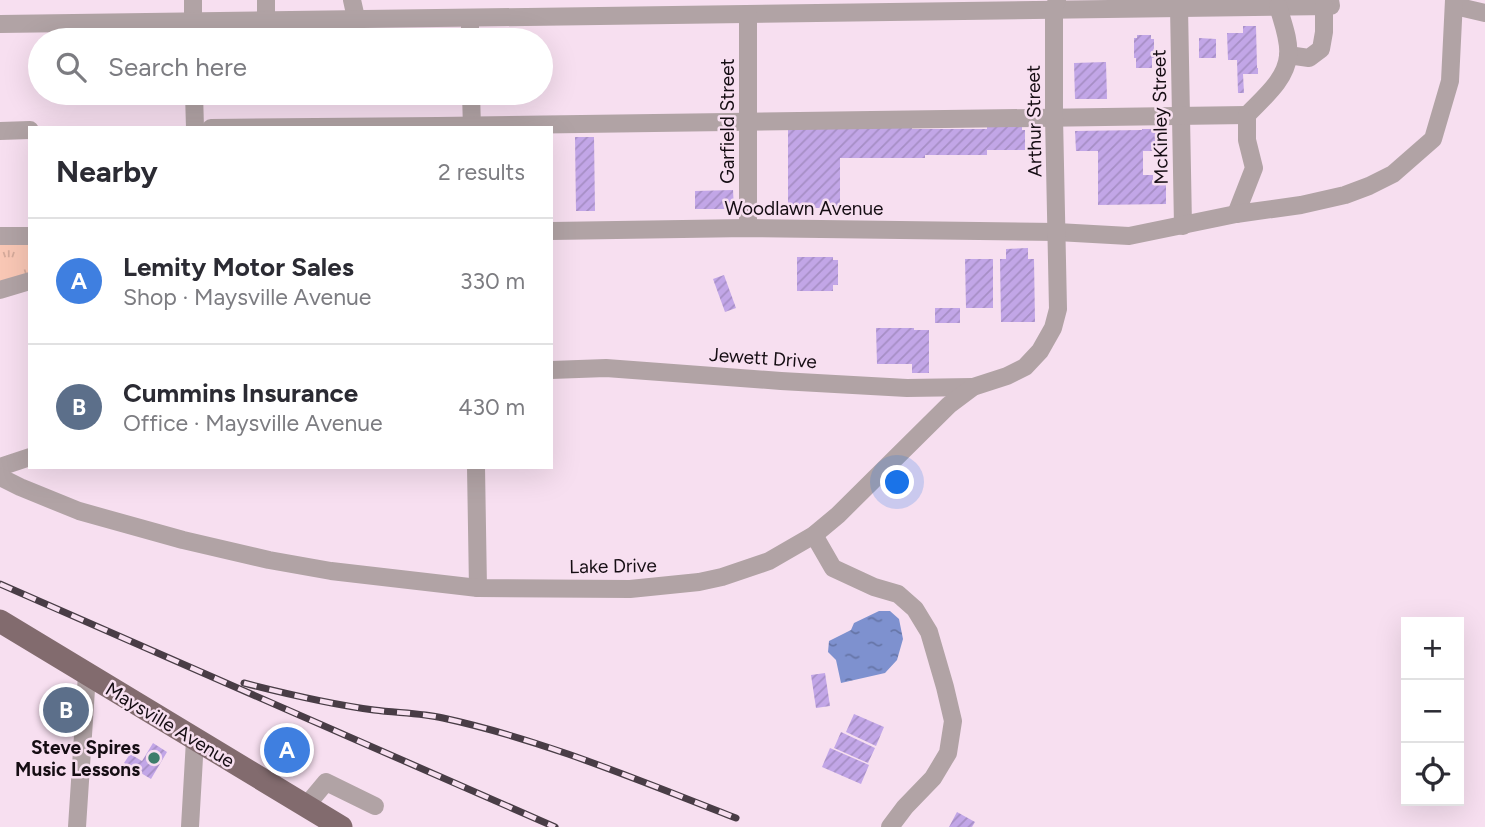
<!DOCTYPE html>
<meta charset="utf-8">
<style>
body{margin:0;font-family:Figtree,sans-serif;background:#f2f2f3;color:#2b2b33}
.controls{position:absolute;right:21px;bottom:21px;display:grid;overflow:hidden;border-radius:0px;box-shadow:0 7px 28px #0002}
.controls button{width:63px;height:63px;display:grid;place-items:center;padding:0;border:0;border-bottom:2px solid #e1e1e2;background:#fff;color:#2b2b33;font:35px sans-serif}
.you{position:absolute;left:898px;top:483px;width:24px;height:24px;margin:-18px;border:5px solid #fff;border-radius:50%;background:#1a73e8;box-shadow:0 0 0 10px #1a73e833}
.badge{display:grid;place-items:center;width:46px;height:46px;border-radius:50%;background:#3d7d6b;color:#fff;font-size:23px;font-weight:700}
.pin{position:absolute;translate:-50% -50%;border:4px solid #fff;box-shadow:0 2px 7px #0006}
.list{margin:0;padding:0;list-style:none}
h2{display:flex;justify-content:space-between;align-items:center;height:91px;margin:0;padding:0 28px;font-size:30px}
h2 small{font-size:23px;font-weight:400;color:#7c7c81}
.list li{display:grid;grid-template-columns:46px 1fr auto;gap:21px;align-items:center;box-sizing:border-box;height:126px;padding:0 28px;border-top:2px solid #e1e1e2}
.list b{display:block;font-size:26px;white-space:nowrap}
.list p{margin:0;font-size:23px;white-space:nowrap;color:#7c7c81}
.list em{font-size:23px;font-style:normal;color:#7c7c81}
.icon{flex:none;width:38px;height:38px;fill:none;stroke:currentColor;stroke-width:2;stroke-linecap:round;stroke-linejoin:round}
.map{position:relative;flex:none;width:1485px;height:827px;overflow:hidden}
.search{position:absolute;background:#fff;box-shadow:0 7px 28px #0002;left:28px;top:28px;width:525px;height:77px;display:flex;align-items:center;gap:18px;box-sizing:border-box;padding:0 24px;border-radius:38px;color:#7c7c81;font-size:26px}
.panel{position:absolute;background:#fff;box-shadow:0 7px 28px #0002;left:28px;top:126px;width:525px;height:343px;border-radius:0px}
.map>svg:first-child{display:block}
.park{fill:url(#park-tufts)}
.water{fill:url(#water-ripples)}
.building{fill:url(#building-hatch)}
.lines{fill:none;stroke-linecap:round;stroke-linejoin:round}
.minor{stroke:#b1a3a5;stroke-width:18}
.major{stroke:#826b6e;stroke-width:23}
.rail-casing{stroke:#493d46;stroke-width:7}
.rail{stroke:#f7dff0;stroke-width:4.5;stroke-dasharray:13;stroke-linecap:butt}
.poi-dot{fill:#3d7d6b;stroke:#f7dff0;stroke-width:2.5}
.labels{text-anchor:middle;dominant-baseline:central;stroke-width:5;stroke-linejoin:round;paint-order:stroke}
.street-label{font-size:19px;fill:#150d13;stroke:#f7dff0}
.poi-label{font-size:19px;font-weight:bold;fill:#150d13;stroke:#f7dff0;text-anchor:end}
</style>
<div class="map">
<svg width="1485" height="827" viewBox="0 0 1485 827">
<defs>
<pattern id="park-tufts" width="24" height="20" patternUnits="userSpaceOnUse" patternTransform="scale(1.75)"><rect width="24" height="20" fill="#f9c7b5"/><path d="M3 7l-1-3M5 7V3M7 7l1-3M15 17l-1-3M17 17v-4M19 17l1-3" fill="none" stroke="#d5aa9b"/></pattern>
<pattern id="water-ripples" width="26" height="14" patternUnits="userSpaceOnUse" patternTransform="scale(1.75)"><rect width="26" height="14" fill="#7e91cf"/><path d="M2 4q2-2 4 0t4 0M15 11q2-2 4 0t4 0" fill="none" stroke="#6675a7"/></pattern>
<pattern id="building-hatch" width="6" height="6" patternUnits="userSpaceOnUse" patternTransform="scale(1.75)"><rect width="6" height="6" fill="#c2a6e7"/><path d="M-1 1l2-2M0 6l6-6M5 7l2-2" fill="none" stroke="#a68ec5"/></pattern>
</defs>
<rect width="100%" height="100%" fill="#f7dff0"/>
<polygon class="park" points="30,244 30,277 0,287 0,245"/>
<polygon class="water" points="879,611 890,611 899,619 903,639 897,660 885,673 841,683 836,660 828,652 829,641 851,630 854,623"/>
<g class="building">
<polygon points="1243,26 1256,26 1257,68 1258,68 1258,74 1243,74 1244,93 1238,93 1237,60 1228,60 1227,33 1243,33"/>
<polygon points="1137,35 1151,35 1151,39 1154,39 1154,58 1152,58 1152,68 1136,68 1136,58 1134,58 1134,38 1137,38"/>
<polygon points="1199,38 1216,39 1216,58 1199,58"/>
<polygon points="1106,62 1107,99 1075,99 1074,63"/>
<polygon points="912,123 912,129 987,129 987,123 1022,123 1022,130 1025,130 1025,150 987,150 987,155 925,155 925,158 840,158 840,208 813,208 813,213 792,213 792,208 788,208 788,130"/>
<polygon points="1142,129 1158,129 1158,151 1143,151 1143,175 1153,175 1153,184 1166,183 1166,204 1098,205 1098,151 1076,151 1075,131 1142,130"/>
<polygon points="575,137 594,137 595,211 576,211"/>
<polygon points="733,190 734,209 695,209 695,191"/>
<polygon points="1028,248 1028,259 1034,259 1035,322 1001,322 1000,259 1006,259 1006,249"/>
<polygon points="797,257 833,257 833,260 838,260 838,285 833,285 833,291 797,291"/>
<polygon points="965,259 993,259 993,308 966,308"/>
<polygon points="724,275 736,308 725,312 713,279"/>
<rect x="935" y="308" width="25" height="15"/>
<polygon points="876,328 914,328 914,330 929,330 929,373 912,373 912,364 877,364"/>
<polygon points="825,673 830,706 816,708 811,675"/>
<polygon points="59,697 75,698 73,723 57,722"/>
<polygon points="854,714 884,727 876,746 846,732"/>
<polygon points="271,732 311,755 303,768 264,746"/>
<polygon points="841,732 875,748 868,763 834,748"/>
<polygon points="153,743 167,752 151,779 124,763 130,754 142,761"/>
<polygon points="830,748 869,765 861,784 822,767"/>
<polygon points="957,812 975,822 972,827 949,827"/>
</g>
<g class="lines">
<g class="minor">
<polyline points="193,0 193,40"/>
<polyline points="266,0 266,19"/>
<polyline points="352,0 356,18"/>
<polyline points="1455,6 1485,13"/>
<polyline points="1179,7 1183,226"/>
<polyline points="470,18 470,40"/>
<polyline points="0,24 1331,6 1330,0"/>
<polyline points="1288,55 1309,58 1321,49 1324,32 1324,6"/>
<polyline points="194,93 195,128"/>
<polyline points="471,93 472,128"/>
<polyline points="211,128 438,126 1247,115"/>
<polyline points="0,131 30,130"/>
<path d="M 1236,214 L 1254,168 L 1247,140 L 1247,115 C 1263,98 1286,80 1288,56 C 1290,40 1282,21 1278,6"/>
<polyline points="748,228 748,14"/>
<polyline points="551,231 748,228 1057,232 1129,236 1236,214 1301,205 1345,195 1369,186 1393,174 1433,139 1450,81 1454,0"/>
<polyline points="0,236 30,236"/>
<polyline points="0,290 30,281"/>
<polyline points="551,370 606,368 781,381 907,388 973,387"/>
<polyline points="0,467 30,457"/>
<polyline points="476,467 478,588"/>
<polyline points="0,477 20,487 79,511 183,540 269,560 331,571 478,588 630,589 699,582 722,577 769,561 814,535 838,515 949,405 973,387 1007,376 1025,367 1040,351 1053,328 1058,309 1054,117 1054,9 1057,0"/>
<polyline points="814,535 833,568 874,587 898,594 915,609 929,632 945,687 953,721 948,753 933,778 905,807 890,827"/>
<polyline points="306,806 326,782 375,806"/>
<polyline points="77,827 87,674"/>
<polyline points="190,827 195,740"/>
</g>
<polyline class="major" points="0,621 341,827"/>
<defs>
<g id="rail">
<polyline points="0,584 555,827"/>
<path d="M 244,683 C 287,694 330,704 374,710 C 397,713 421,713 443,718 C 544,740 640,781 736,818"/>
</g>
</defs>
<use href="#rail" class="rail-casing"/>
<use href="#rail" class="rail"/>
</g>
<circle class="poi-dot" cx="154" cy="758" r="7"/>
<g class="labels">
<g class="street-label">
<text transform="translate(1160 117) rotate(-91)">McKinley Street</text>
<text transform="translate(727 121) rotate(-90)">Garfield Street</text>
<text transform="translate(1034 121) rotate(-91)">Arthur Street</text>
<text x="804" y="208">Woodlawn Avenue</text>
<text transform="translate(763 358) rotate(4)">Jewett Drive</text>
<text transform="translate(613 566) rotate(-1)">Lake Drive</text>
<text transform="translate(170 725) rotate(31)">Maysville Avenue</text>
</g>
<g class="poi-label">
<text x="140" y="747">Steve Spires<tspan x="140" dy="22">Music Lessons</tspan></text>
</g>
</g>
</svg>
<div class="controls">
<button>+</button>
<button>−</button>
<button><svg class="icon" aria-label="locate" viewBox="0 0 24 24"><circle cx="12" cy="12" r="6"/><path d="M12 2v4M12 18v4M2 12h4M18 12h4"/></svg></button>
</div>
<div class="you"></div>
<div class="pin badge" style="left:287px;top:750px;background:#3f7fe0">A</div>
<div class="pin badge" style="left:66px;top:710px;background:#5c6f8a">B</div>
<div class="search"><svg class="icon" aria-label="search" viewBox="0 0 24 24"><circle cx="10" cy="10" r="6"/><path d="M15 15l6 6"/></svg>Search here</div>
<section class="panel">
<h2>Nearby<small>2 results</small></h2>
<ul class="list">
<li><span class="badge" style="background:#3f7fe0">A</span><div><b>Lemity Motor Sales</b><p>Shop · Maysville Avenue</p></div><em>330 m</em></li>
<li><span class="badge" style="background:#5c6f8a">B</span><div><b>Cummins Insurance</b><p>Office · Maysville Avenue</p></div><em>430 m</em></li>
</ul>
</section>
</div>
